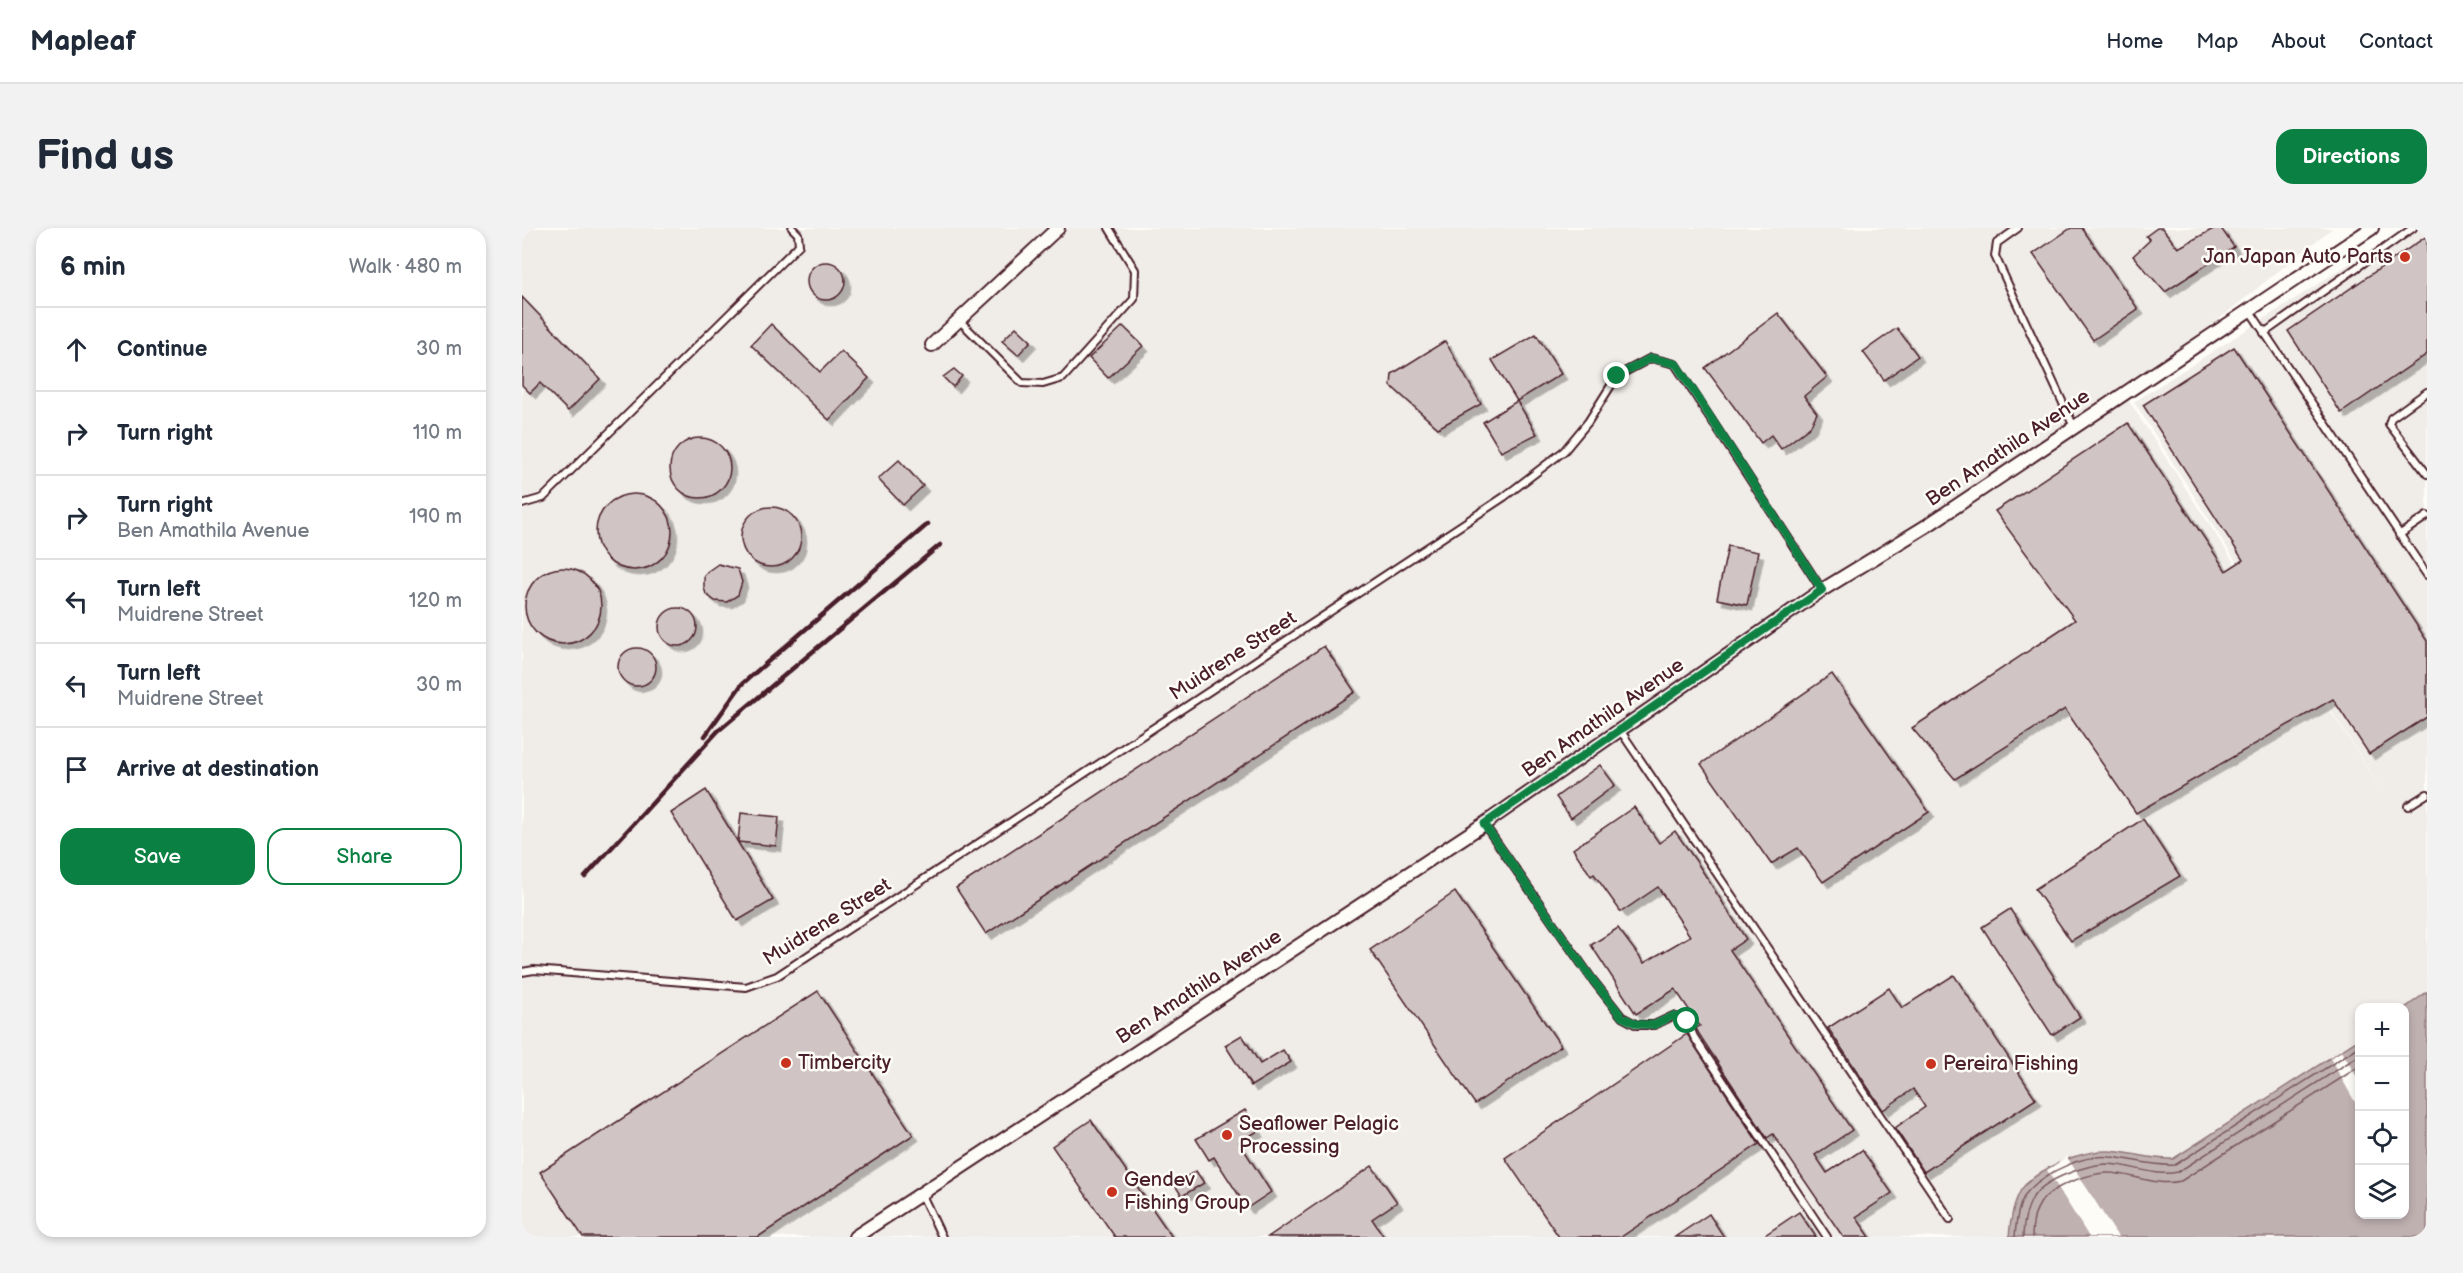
<!DOCTYPE html>
<meta charset="utf-8">
<style>
body{margin:0;font-family:"Balsamiq Sans",sans-serif;background:#f2f2f3;color:#1f2937}
.controls{position:absolute;right:18px;bottom:18px;display:grid;overflow:hidden;border-radius:12px;box-shadow:0 3px 9px #0003}
.controls button{width:54px;height:54px;display:grid;place-items:center;padding:0;border:0;border-bottom:2px solid #e0e1e3;background:#fff;color:#1f2937;font:30px sans-serif}
.stop{position:absolute;width:18px;height:18px;margin:-14px;border:4px solid #0b8043;border-radius:50%;background:#fff}
.stop.end{background:#0b8043;border-color:#fff;box-shadow:0 2px 6px #0008}
.list{margin:0;padding:0;list-style:none}
h2{display:flex;justify-content:space-between;align-items:center;height:78px;margin:0;padding:0 24px;font-size:26px}
h2 small{font-size:20px;font-weight:400;color:#747a83}
.list li{display:grid;grid-template-columns:39px 1fr auto;gap:18px;align-items:center;box-sizing:border-box;height:84px;padding:0 24px;border-top:2px solid #e0e1e3}
.list b{display:block;font-size:22px;white-space:nowrap}
.list p{margin:0;font-size:20px;white-space:nowrap;color:#747a83}
.list em{font-size:20px;font-style:normal;color:#747a83}
.actions{display:flex;gap:12px;padding:18px 24px}
.actions a{flex:1;padding:14px 0;border:2px solid #0b8043;border-radius:18px;text-align:center;font-size:21px;color:#0b8043}
.actions .main{background:#0b8043;color:#fff}
.icon{flex:none;width:33px;height:33px;fill:none;stroke:currentColor;stroke-width:2;stroke-linecap:round;stroke-linejoin:round}
.map{position:relative;flex:none;width:1905px;height:1009px;overflow:hidden;border-radius:18px}
header{display:flex;align-items:center;gap:36px;box-sizing:border-box;height:84px;padding:0 30px;background:#fff;border-bottom:2px solid #e0e1e3}
header strong{font-size:28px}
nav{display:flex;gap:33px;margin-inline-start:auto;font-size:21px}
.intro{display:flex;align-items:center;justify-content:space-between;box-sizing:border-box;height:144px;padding:0 36px}
h1{margin:0;font-size:42px}
.button{padding:15px 27px;border-radius:18px;background:#0b8043;color:#fff;font-size:21px;font-weight:700}
main{display:flex;gap:36px;padding:0 36px}
aside{flex:1;background:#fff;border-radius:18px;box-shadow:0 3px 9px #0003}
.map>svg:first-child{display:block}
.built{fill:#f0ece8}
.water{fill:#c0b1b1;stroke:#91777b;stroke-width:1.5}
.pier{fill:#fdfcf7}
.lines{fill:none;stroke-linecap:round;stroke-linejoin:round}
.shore{stroke:#795961;stroke-width:1.5}
.building{fill:#d0c5c4;stroke:#4a1f2b;stroke-width:1.5;filter:url(#shadow)}
.service-casing{stroke:#4a1f2b;stroke-width:10}
.minor-casing{stroke:#4a1f2b;stroke-width:16}
.service{stroke:#fdfcf7;stroke-width:6}
.minor{stroke:#fdfcf7;stroke-width:12}
.rail{stroke:#4a1f2b;stroke-width:4.5}
.route{stroke:#0b8043;stroke-width:8}
.poi-dot{fill:#c8321e;stroke:#fdfcf7;stroke-width:2}
.labels{text-anchor:middle;dominant-baseline:central;stroke-width:5;stroke-linejoin:round;paint-order:stroke}
.poi-label{font-size:20px;fill:#4a1f2b;stroke:#fdfcf7;text-anchor:start}
.street-label{font-size:20px;fill:#4a1f2b;stroke:#fdfcf7}
</style>
<header>
<strong>Mapleaf</strong>
<nav><a>Home</a><a>Map</a><a>About</a><a>Contact</a></nav>
</header>
<div class="intro"><h1>Find us</h1><a class="button">Directions</a></div>
<main>
<aside>
<h2>6 min<small>Walk · 480 m</small></h2>
<ul class="list">
<li><svg class="icon" aria-label="ahead" viewBox="0 0 24 24"><path d="M12 20V5M6 11l6-6 6 6"/></svg><div><b>Continue</b></div><em>30 m</em></li>
<li><svg class="icon" aria-label="right" viewBox="0 0 24 24"><path d="M7 20v-9h11M14 6l5 5-5 5"/></svg><div><b>Turn right</b></div><em>110 m</em></li>
<li><svg class="icon" aria-label="right" viewBox="0 0 24 24"><path d="M7 20v-9h11M14 6l5 5-5 5"/></svg><div><b>Turn right</b><p>Ben Amathila Avenue</p></div><em>190 m</em></li>
<li><svg class="icon" aria-label="left" viewBox="0 0 24 24"><path d="M17 20v-9H6M10 6l-5 5 5 5"/></svg><div><b>Turn left</b><p>Muidrene Street</p></div><em>120 m</em></li>
<li><svg class="icon" aria-label="left" viewBox="0 0 24 24"><path d="M17 20v-9H6M10 6l-5 5 5 5"/></svg><div><b>Turn left</b><p>Muidrene Street</p></div><em>30 m</em></li>
<li><svg class="icon" aria-label="arrive" viewBox="0 0 24 24"><path d="M6 21V4h12l-3 4 3 4H6"/></svg><div><b>Arrive at destination</b></div></li>
</ul>
<div class="actions"><a class="main">Save</a><a>Share</a></div>
</aside>
<div class="map">
<svg width="1905" height="1009" viewBox="0 0 1905 1009">
<defs>
<filter id="shadow"><feDropShadow dx="5.5" dy="5.5" stdDeviation="0" flood-color="#0004"/></filter>
</defs>
<rect width="100%" height="100%" fill="#fdfcf7"/>
<filter id="ink" filterUnits="userSpaceOnUse"><feTurbulence type="fractalNoise" baseFrequency=".0167" numOctaves="2"/><feDisplacementMap in="SourceGraphic" scale="12" xChannelSelector="R" yChannelSelector="G"/><feConvolveMatrix kernelMatrix="1 2 1 2 8 2 1 2 1" color-interpolation-filters="sRGB"/></filter>
<g filter="url(#ink)">
<polygon class="built" points="0,0 1810,0 1603,167 1872,581 1612,174 1883,0 1905,0 1905,764 1883,780 1838,780 1837,811 1651,931 1545,929 1502,958 1488,989 1487,1009 0,1009"/>
<path class="water" d="M 1905,764 L 1905,1009 L 1487,1009 C 1488,994 1492,968 1503,957 C 1522,938 1560,922 1587,923 C 1609,924 1629,932 1651,931 L 1837,811 L 1838,986 L 1882,986 L 1883,780 Z"/>
<g class="pier">
<polygon points="1820,823 1837,853 1837,881 1808,830"/>
<polygon points="1545,929 1596,1009 1567,1009 1525,942"/>
</g>
<g class="lines">
<g class="shore">
<path d="M 1493,1009 C 1494,994 1496,972 1508,961 C 1526,943 1563,926 1588,929 C 1611,931 1631,939 1653,937 L 1838,818"/>
<path d="M 1501,1009 C 1501,995 1504,982 1511,969 C 1522,951 1566,936 1586,936 C 1610,937 1632,949 1656,944 L 1838,827"/>
<path d="M 1510,1009 C 1510,997 1512,984 1519,974 C 1530,958 1567,945 1586,945 C 1610,945 1633,959 1659,953 L 1838,838"/>
</g>
</g>
<g class="building">
<polygon points="1549,0 1560,0 1616,81 1571,112 1511,26"/>
<polygon points="1635,0 1640,0 1656,20 1693,0 1699,0 1712,19 1643,64 1611,28 1628,12 1624,8"/>
<polygon points="1905,8 1905,126 1819,185 1766,103"/>
<circle cx="304" cy="53" r="19"/>
<polygon points="0,69 78,151 46,183 18,155 8,165 0,157"/>
<polygon points="1256,85 1305,149 1282,168 1295,185 1288,199 1259,221 1249,207 1239,215 1183,140"/>
<polygon points="249,96 298,144 319,123 347,150 307,192 229,117"/>
<polygon points="601,98 621,118 586,150 567,130"/>
<polygon points="494,99 509,113 496,127 480,113"/>
<polygon points="1375,100 1396,128 1362,152 1341,124"/>
<polygon points="1014,106 1039,146 995,173 970,132"/>
<polygon points="923,113 959,176 916,200 869,158 870,146"/>
<polygon points="1712,119 1905,413 1905,489 1847,526 1811,471 1614,585 1543,481 1433,551 1390,500 1553,392 1473,283 1606,195 1704,343 1721,332 1621,177"/>
<polygon points="432,141 440,148 431,159 421,149"/>
<polygon points="995,173 1015,206 979,224 961,194"/>
<circle cx="178" cy="240" r="30"/>
<polygon points="377,232 401,258 381,277 356,251"/>
<circle cx="112" cy="304" r="38"/>
<circle cx="249" cy="309" r="30"/>
<polygon points="1206,318 1236,324 1225,377 1195,371"/>
<polygon points="196,336 216,341 220,354 216,367 205,374 193,373 184,366 182,360 182,348 186,343"/>
<circle cx="41" cy="378" r="38"/>
<circle cx="156" cy="399" r="19"/>
<polygon points="802,418 833,464 464,706 434,660"/>
<circle cx="115" cy="439" r="19"/>
<polygon points="1310,446 1407,584 1301,654 1276,620 1249,636 1179,536"/>
<polygon points="1078,537 1093,557 1049,590 1034,569"/>
<polygon points="184,562 251,672 215,693 149,585"/>
<polygon points="1112,579 1137,615 1153,603 1174,633 1224,711 1208,722 1330,902 1293,927 1305,945 1340,922 1370,965 1334,989 1348,1009 1321,1009 1251,906 1245,910 1177,806 1174,800 1178,798 1153,761 1114,786 1069,717 1096,700 1122,735 1168,708 1136,659 1099,684 1072,646 1069,648 1051,621"/>
<polygon points="219,585 257,589 254,618 216,614"/>
<polygon points="1621,591 1658,648 1549,713 1513,661"/>
<polygon points="933,664 1039,818 953,876 848,722"/>
<polygon points="1488,681 1558,789 1530,807 1460,699"/>
<polygon points="1432,747 1514,871 1402,944 1373,900 1403,879 1391,861 1361,882 1306,800 1367,760 1380,780"/>
<polygon points="296,763 391,907 236,1009 61,1009 18,944"/>
<polygon points="1165,806 1237,916 1099,1009 1037,1009 983,930"/>
<polygon points="720,807 738,836 761,822 769,834 729,858 703,817"/>
<polygon points="723,882 736,903 717,914 749,964 725,980 692,929 687,932 674,911"/>
<polygon points="569,892 650,1009 593,1009 530,918"/>
<polygon points="850,938 875,974 850,991 862,1009 746,1009"/>
<polygon points="674,943 682,955 660,968 652,956"/>
<polygon points="1277,984 1294,1009 1240,1009"/>
<polygon points="1187,986 1202,1009 1153,1009"/>
</g>
<g class="lines">
<defs>
<g id="service">
<polyline points="1496,0 1475,15 1473,28 1552,199"/>
<polyline points="1728,83 1905,347"/>
<polyline points="437,92 500,155 521,156 541,150 612,71 613,42 587,0"/>
<polyline points="1742,105 1891,0"/>
<polyline points="1905,164 1869,190 1867,196 1905,246"/>
<polyline points="0,276 21,270 277,17 276,6 270,0"/>
<polyline points="1877,307 1905,288"/>
<polyline points="1098,502 1428,991"/>
<polyline points="1886,578 1905,566"/>
<polyline points="962,596 1070,751 1100,789 1115,797 1132,797 1151,788 1165,793 1172,809 1305,1009"/>
<polyline points="0,744 12,742 224,759 255,748 982,269 1042,223 1066,194 1095,148 1129,130 1153,136 1300,362"/>
<polyline points="399,965 420,1009"/>
</g>
<g id="minor">
<polyline points="410,117 536,0"/>
<polyline points="333,1009 962,596 1300,362 1406,297 1850,0"/>
</g>
</defs>
<use href="#service" class="service-casing"/>
<use href="#minor" class="minor-casing"/>
<use href="#service" class="service"/>
<use href="#minor" class="minor"/>
<g class="rail">
<polyline points="183,508 220,456 406,296"/>
<polyline points="63,649 196,503 418,317"/>
</g>
</g>
</g>
<g class="lines" filter="url(#ink)">
<polyline class="route" points="1095,148 1129,130 1154,136 1300,362 962,596 1070,751 1100,789 1115,796 1132,797 1151,788 1165,793"/>
</g>
<g class="poi-dot">
<circle cx="1883" cy="29" r="6"/>
<circle cx="264" cy="835" r="6"/>
<circle cx="1409" cy="836" r="6"/>
<circle cx="705" cy="907" r="6"/>
<circle cx="590" cy="964" r="6"/>
</g>
<g class="labels">
<g class="poi-label">
<text x="1871" y="29" text-anchor="end">Jan Japan Auto Parts</text>
<text x="276" y="835">Timbercity</text>
<text x="1421" y="836">Pereira Fishing</text>
<text x="717" y="896">Seaflower Pelagic<tspan x="717" dy="23">Processing</tspan></text>
<text x="602" y="952">Gendev<tspan x="602" dy="23">Fishing Group</tspan></text>
</g>
<g class="street-label">
<text transform="translate(1486 220) rotate(-34)">Ben Amathila Avenue</text>
<text transform="translate(711 428) rotate(-33)">Muidrene Street</text>
<text transform="translate(1081 490) rotate(-35)">Ben Amathila Avenue</text>
<text transform="translate(305 694) rotate(-32)">Muidrene Street</text>
<text transform="translate(677 759) rotate(-33)">Ben Amathila Avenue</text>
</g>
</g>
</svg>
<div class="controls">
<button>+</button>
<button>−</button>
<button><svg class="icon" aria-label="locate" viewBox="0 0 24 24"><circle cx="12" cy="12" r="6"/><path d="M12 2v4M12 18v4M2 12h4M18 12h4"/></svg></button>
<button><svg class="icon" aria-label="layers" viewBox="0 0 24 24"><path d="M12 4l9 5-9 5-9-5zM3 14l9 5 9-5"/></svg></button>
</div>
<div class="stop" style="left:1165px;top:793px"></div>
<div class="stop end" style="left:1095px;top:148px"></div>
</div>
</main>
